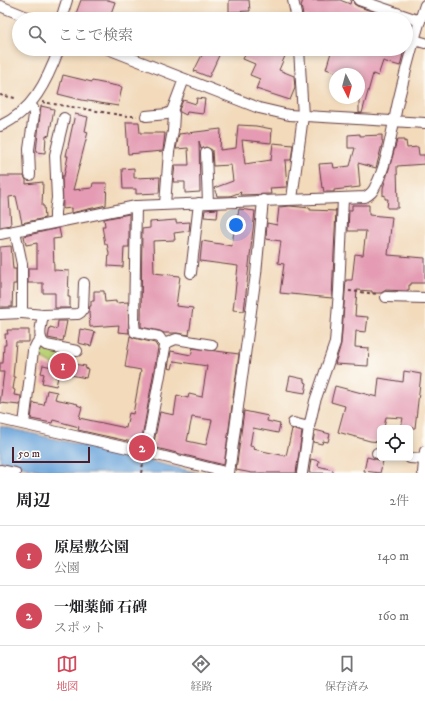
<!DOCTYPE html>
<html lang="ja">
<meta charset="utf-8">
<style>
body{margin:0;font-family:"IM FELL DW Pica","Noto Serif JP",serif;background:#f6f6f6;color:#202124}
.controls{position:absolute;right:12px;bottom:12px;display:grid;overflow:hidden;border-radius:6px;box-shadow:0 2px 6px #0003}
.controls button{width:36px;height:36px;display:grid;place-items:center;padding:0;border:0;border-bottom:1px solid #e0e0e0;background:#fff;color:#202124;font:20px sans-serif}
.compass{position:absolute;left:329px;top:68px;width:36px;height:36px;border-radius:50%;background:#fff;box-shadow:0 2px 6px #0003;rotate:174deg}
.scale{position:absolute;left:12px;bottom:10px;width:78px;box-sizing:border-box;padding-left:4px;border:2px solid #4a1f2b;border-top:0;font-size:11px;line-height:14px;white-space:nowrap;color:#4a1f2b;-webkit-text-stroke:3px #fdfcf7;paint-order:stroke}
.you{position:absolute;left:236px;top:225px;width:14px;height:14px;margin:-10px;border:3px solid #fff;border-radius:50%;background:#1a73e8;box-shadow:0 0 0 6px #1a73e833}
.badge{display:grid;place-items:center;width:26px;height:26px;border-radius:50%;background:#d1495b;color:#fff;font-size:13px;font-weight:700}
.pin{position:absolute;translate:-50% -50%;border:2px solid #fff;box-shadow:0 1px 4px #0006}
.list{margin:0;padding:0;list-style:none}
h2{display:flex;justify-content:space-between;align-items:center;height:52px;margin:0;padding:0 16px;font-size:17px}
h2 small{font-size:13px;font-weight:400;color:#757577}
.list li{display:grid;grid-template-columns:26px 1fr auto;gap:12px;align-items:center;box-sizing:border-box;height:60px;padding:0 16px;border-top:1px solid #e0e0e0}
.list b{display:block;font-size:15px;white-space:nowrap}
.list p{margin:0;font-size:13px;white-space:nowrap;color:#757577}
.list em{font-size:13px;font-style:normal;color:#757577}
.icon{flex:none;width:22px;height:22px;fill:none;stroke:currentColor;stroke-width:2;stroke-linecap:round;stroke-linejoin:round}
.map{position:relative;flex:none;width:425px;height:473px;overflow:hidden}
.search{position:absolute;background:#fff;box-shadow:0 2px 6px #0003;left:12px;right:12px;top:12px;height:44px;display:flex;align-items:center;gap:10px;box-sizing:border-box;padding:0 14px;border-radius:22px;color:#757577;font-size:15px}
.sheet{height:172px;background:#fff}
nav{display:flex;justify-content:space-around;align-items:center;box-sizing:border-box;height:56px;border-top:1px solid #e0e0e0;background:#fff;font-size:11px;color:#757577}
nav a{display:grid;justify-items:center;gap:2px}
nav .on{color:#d1495b}
.map>svg:first-child{display:block}
.green{fill:#bad276;stroke:#827850}
.water{fill:#6aa4da;stroke:#5a6282}
.building{fill:#e49bb3;fill-rule:evenodd}
.lines{fill:none;stroke-linecap:round;stroke-linejoin:round}
.minor-casing{stroke:#633b41;stroke-width:12}
.path{stroke:#633b41;stroke-width:2;stroke-dasharray:3 3;stroke-linecap:butt}
.minor{stroke:#fff;stroke-width:10}
</style>
<div class="map">
<svg width="425" height="473" viewBox="0 0 425 473">
<rect width="100%" height="100%" fill="#fdfcf7"/>
<filter id="ink" filterUnits="userSpaceOnUse"><feTurbulence type="fractalNoise" baseFrequency=".025" numOctaves="2"/><feDisplacementMap in="SourceGraphic" scale="8" xChannelSelector="R" yChannelSelector="G"/><feConvolveMatrix kernelMatrix="1 2 1 2 8 2 1 2 1" color-interpolation-filters="sRGB"/></filter>
<filter id="wash" filterUnits="userSpaceOnUse"><feTurbulence type="fractalNoise" baseFrequency=".012" numOctaves="4" result="noise"/><feDisplacementMap in="SourceGraphic" scale="16" xChannelSelector="R" yChannelSelector="G"/><feGaussianBlur stdDeviation="0.9" result="paint"/><feColorMatrix in="noise" values="0 0 0 0 0 0 0 0 0 0 0 0 0 0 0 0 0 1.4 0 .05"/><feComposite in="paint" operator="in"/></filter>
<g filter="url(#wash)">
<rect width="100%" height="100%" fill="#f2dabb"/>
<polygon class="green" points="40,349 67,354 71,359 68,374 36,354"/>
<polygon class="water" points="0,426 140,459 147,458 149,461 199,473 52,473 0,461"/>
<g id="blocks">
<g class="building">
<polygon points="81,0 108,0 115,2 109,19 74,19"/>
<polygon points="229,0 249,0 250,11 229,12"/>
<polygon points="303,0 340,0 350,4 351,0 353,0 354,4 357,6 382,15 380,19 307,19 308,17 303,15 301,6"/>
<polygon points="205,49 222,49 209,77 194,71"/>
<polygon points="247,49 288,49 279,70 294,76 295,88 290,100 256,89 260,79 250,75 255,64 243,59"/>
<polygon points="332,49 401,49 404,50 400,66 383,61 378,76 373,74 362,113 359,113 359,74 341,74 326,69"/>
<polygon points="63,75 92,82 92,81 122,87 118,106 82,100 58,94"/>
<polygon points="197,98 205,99 203,114 187,112 186,115 180,112 179,110 183,100 196,104"/>
<polygon points="41,106 54,109 49,136 46,135 45,153 36,152"/>
<polygon points="75,114 88,117 85,131 88,132 73,190 92,188 93,183 107,183 106,205 71,213 71,208 63,209 62,176 64,176 68,156 66,156"/>
<polygon points="126,122 139,122 140,133 165,133 163,151 128,154"/>
<polygon points="238,125 256,126 272,129 271,143 242,140 245,164 271,160 273,143 293,145 291,160 285,160 287,187 270,188 271,194 240,195 241,192 230,196 217,196 214,188 233,181 231,165 213,166 212,150 206,147 201,149 199,141 200,192 185,193 185,182 173,182 175,165 189,165 188,148 176,149 179,134 221,129 220,150 236,148"/>
<polygon points="360,134 360,136 382,135 382,141 383,141 376,168 358,163 360,187 334,190 334,192 324,192 323,187 322,188 319,164 333,163 334,168 350,166 355,148 348,148 348,135"/>
<polygon points="397,140 404,140 404,142 406,141 407,148 418,147 419,155 425,155 425,164 397,166 398,208 387,208 388,199 385,199 385,195 383,196 383,188 389,169"/>
<polygon points="134,168 134,178 160,177 159,193 136,194 136,189 123,189 122,169"/>
<polygon points="0,176 24,176 26,180 26,184 43,182 42,206 44,206 45,218 22,223 16,196 9,197 11,225 0,227"/>
<polygon points="352,205 369,205 369,215 392,217 388,255 425,258 425,283 411,283 411,285 409,285 409,290 407,290 407,291 386,290 381,293 372,293 372,291 357,290 355,316 368,317 366,332 356,331 355,347 369,348 368,366 335,364 341,344 346,280 352,280 355,254 363,255 366,231 348,231 349,210 352,210"/>
<polygon points="290,206 310,208 310,210 336,211 336,209 332,298 280,293 284,264 278,263 281,241 266,239 267,223 277,225 279,207"/>
<polygon points="218,209 217,218 204,217 205,210"/>
<polygon points="239,209 255,211 244,311 233,310 238,266 200,261 202,241 232,246 236,215 238,215"/>
<polygon points="129,214 129,247 124,247 123,267 108,266 109,253 107,244 105,244 102,226 105,226 104,219"/>
<polygon points="176,220 176,223 190,222 189,231 174,233 175,240 153,241 154,273 180,276 176,306 193,308 189,335 177,333 164,333 160,331 141,327 142,229 150,228 150,222"/>
<polygon points="59,228 61,238 53,239 54,270 69,271 68,297 70,297 70,308 55,308 55,293 43,293 43,283 28,283 28,268 37,268 37,243 26,245 24,236"/>
<polygon points="11,246 13,269 16,269 16,284 13,284 12,307 0,307 0,247"/>
<polygon points="94,291 104,291 105,302 116,301 116,303 128,302 129,333 118,332 119,325 90,327 89,312 90,306 91,306 91,301 94,301"/>
<polygon points="58,321 67,321 63,341 48,338 50,327 57,329"/>
<polygon points="80,329 95,332 91,346 78,343"/>
<polygon points="7,330 29,330 29,342 16,342 13,377 15,377 13,389 15,390 14,395 21,396 20,405 0,403 4,372 0,372 0,363 3,363 4,345 6,345 5,334 8,334"/>
<polygon points="130,336 134,338 155,343 158,348 141,444 78,430 79,427 53,420 52,423 31,419 33,403 44,405 47,390 57,392 55,399 78,404 77,405 82,407 79,418 126,428 129,413 133,414 141,370 125,367"/>
<path d="M 193,348 L 239,354 L 224,465 L 153,447 L 160,412 L 174,415 L 177,395 L 188,398 L 189,394 L 202,397 L 207,366 L 174,361 L 172,369 L 168,368 L 171,351 L 191,355 ZM 192,417 L 212,420 L 206,445 L 187,441 Z"/>
<polygon points="73,364 86,366 85,368 88,369 86,378 71,375"/>
<polygon points="43,365 57,368 55,377 58,377 56,386 42,383 44,374 41,373"/>
<polygon points="404,371 421,374 415,428 401,428 403,418 386,417 384,428 380,428 380,442 370,441 338,432 345,406 331,402 335,386 377,397 379,378 403,382"/>
<polygon points="290,376 304,379 304,382 307,383 305,393 287,390"/>
<polygon points="244,411 268,416 267,421 280,424 278,433 253,428 250,446 254,447 253,449 286,456 292,429 302,432 296,473 252,473 236,470"/>
<polygon points="315,430 330,434 328,442 323,441 322,444 313,442"/>
<polygon points="367,457 383,461 380,473 364,471"/>
<polygon points="311,459 319,461 318,466 333,470 333,473 309,473"/>
</g>
</g>
</g>
<g filter="url(#ink)">
<use href="#blocks" fill-opacity="0" stroke="#633b41" stroke-width="1"/>
<g class="lines">
<defs>
<g id="minor">
<polyline points="293,0 297,19"/>
<polyline points="359,0 420,21"/>
<polyline points="0,6 32,19"/>
<polyline points="61,19 67,0"/>
<polyline points="414,40 425,43"/>
<polyline points="108,49 259,108 289,115 425,123"/>
<polyline points="29,105 33,108 34,115 29,149 30,175"/>
<polyline points="146,116 167,114 172,111 184,79"/>
<path d="M 0,126 C 33,111 47,81 59,49"/>
<polyline points="206,153 208,203"/>
<polyline points="292,199 303,116 299,49"/>
<polyline points="165,204 169,152 173,131 174,114 172,111"/>
<polyline points="136,206 134,322 135,332 159,337 164,344"/>
<polyline points="55,222 55,212 57,198 55,155 64,118"/>
<path d="M 15,231 L 22,264 L 22,313 L 43,315 C 42,324 36,339 46,345 L 77,351"/>
<path d="M 0,234 L 136,206 L 365,197 C 369,195 373,192 375,187 C 388,163 392,128 398,102 C 406,69 414,37 425,5"/>
<polyline points="191,273 199,203"/>
<polyline points="386,297 425,298"/>
<polyline points="0,314 22,313"/>
<polyline points="43,315 78,314 81,312 83,309 84,283"/>
<polyline points="0,419 145,452 229,473"/>
<polyline points="293,423 309,427"/>
<polyline points="24,424 33,351 37,343 41,340"/>
<polyline points="377,453 380,454"/>
<polyline points="145,456 165,348 164,344 176,339 212,345"/>
<polyline points="410,458 424,459"/>
<polyline points="0,470 15,473"/>
<polyline points="229,473 256,274 263,200"/>
<polyline points="302,473 309,427 315,401 335,343 339,291 343,198"/>
<polyline points="423,473 425,451"/>
</g>
</defs>
<use href="#minor" class="minor-casing"/>
<g class="path">
<polyline points="0,95 15,98"/>
<polyline points="42,102 127,116 137,116"/>
<polyline points="349,291 378,294"/>
<polyline points="141,473 143,464"/>
</g>
<use href="#minor" class="minor"/>
</g>
</g>
</svg>
<div class="controls">
<button><svg class="icon" aria-label="locate" viewBox="0 0 24 24"><circle cx="12" cy="12" r="6"/><path d="M12 2v4M12 18v4M2 12h4M18 12h4"/></svg></button>
</div>
<svg class="compass" viewBox="-18 -18 36 36"><path d="M0-13l5 13h-10z" fill="#e53935"/><path d="M0 13l5-13h-10z" fill="#757577"/></svg>
<div class="scale">50 m</div>
<div class="you"></div>
<div class="pin badge" style="left:63px;top:366px">1</div>
<div class="pin badge" style="left:142px;top:448px">2</div>
<div class="search"><svg class="icon" aria-label="search" viewBox="0 0 24 24"><circle cx="10" cy="10" r="6"/><path d="M15 15l6 6"/></svg>ここで検索</div>
</div>
<section class="sheet">
<h2>周辺<small>2件</small></h2>
<ul class="list">
<li><span class="badge">1</span><div><b>原屋敷公園</b><p>公園</p></div><em>140 m</em></li>
<li><span class="badge">2</span><div><b>一畑薬師 石碑</b><p>スポット</p></div><em>160 m</em></li>
</ul>
</section>
<nav>
<a class="on"><svg class="icon" aria-label="map" viewBox="0 0 24 24"><path d="M3 6l6-2 6 2 6-2v14l-6 2-6-2-6 2zM9 4v14M15 6v14"/></svg>地図</a>
<a><svg class="icon" aria-label="directions" viewBox="0 0 24 24"><path d="M12 3l9 9-9 9-9-9zM9 14v-3h6M13 9l2 2-2 2"/></svg>経路</a>
<a><svg class="icon" aria-label="saved" viewBox="0 0 24 24"><path d="M7 4h10v16l-5-4-5 4z"/></svg>保存済み</a>
</nav>
